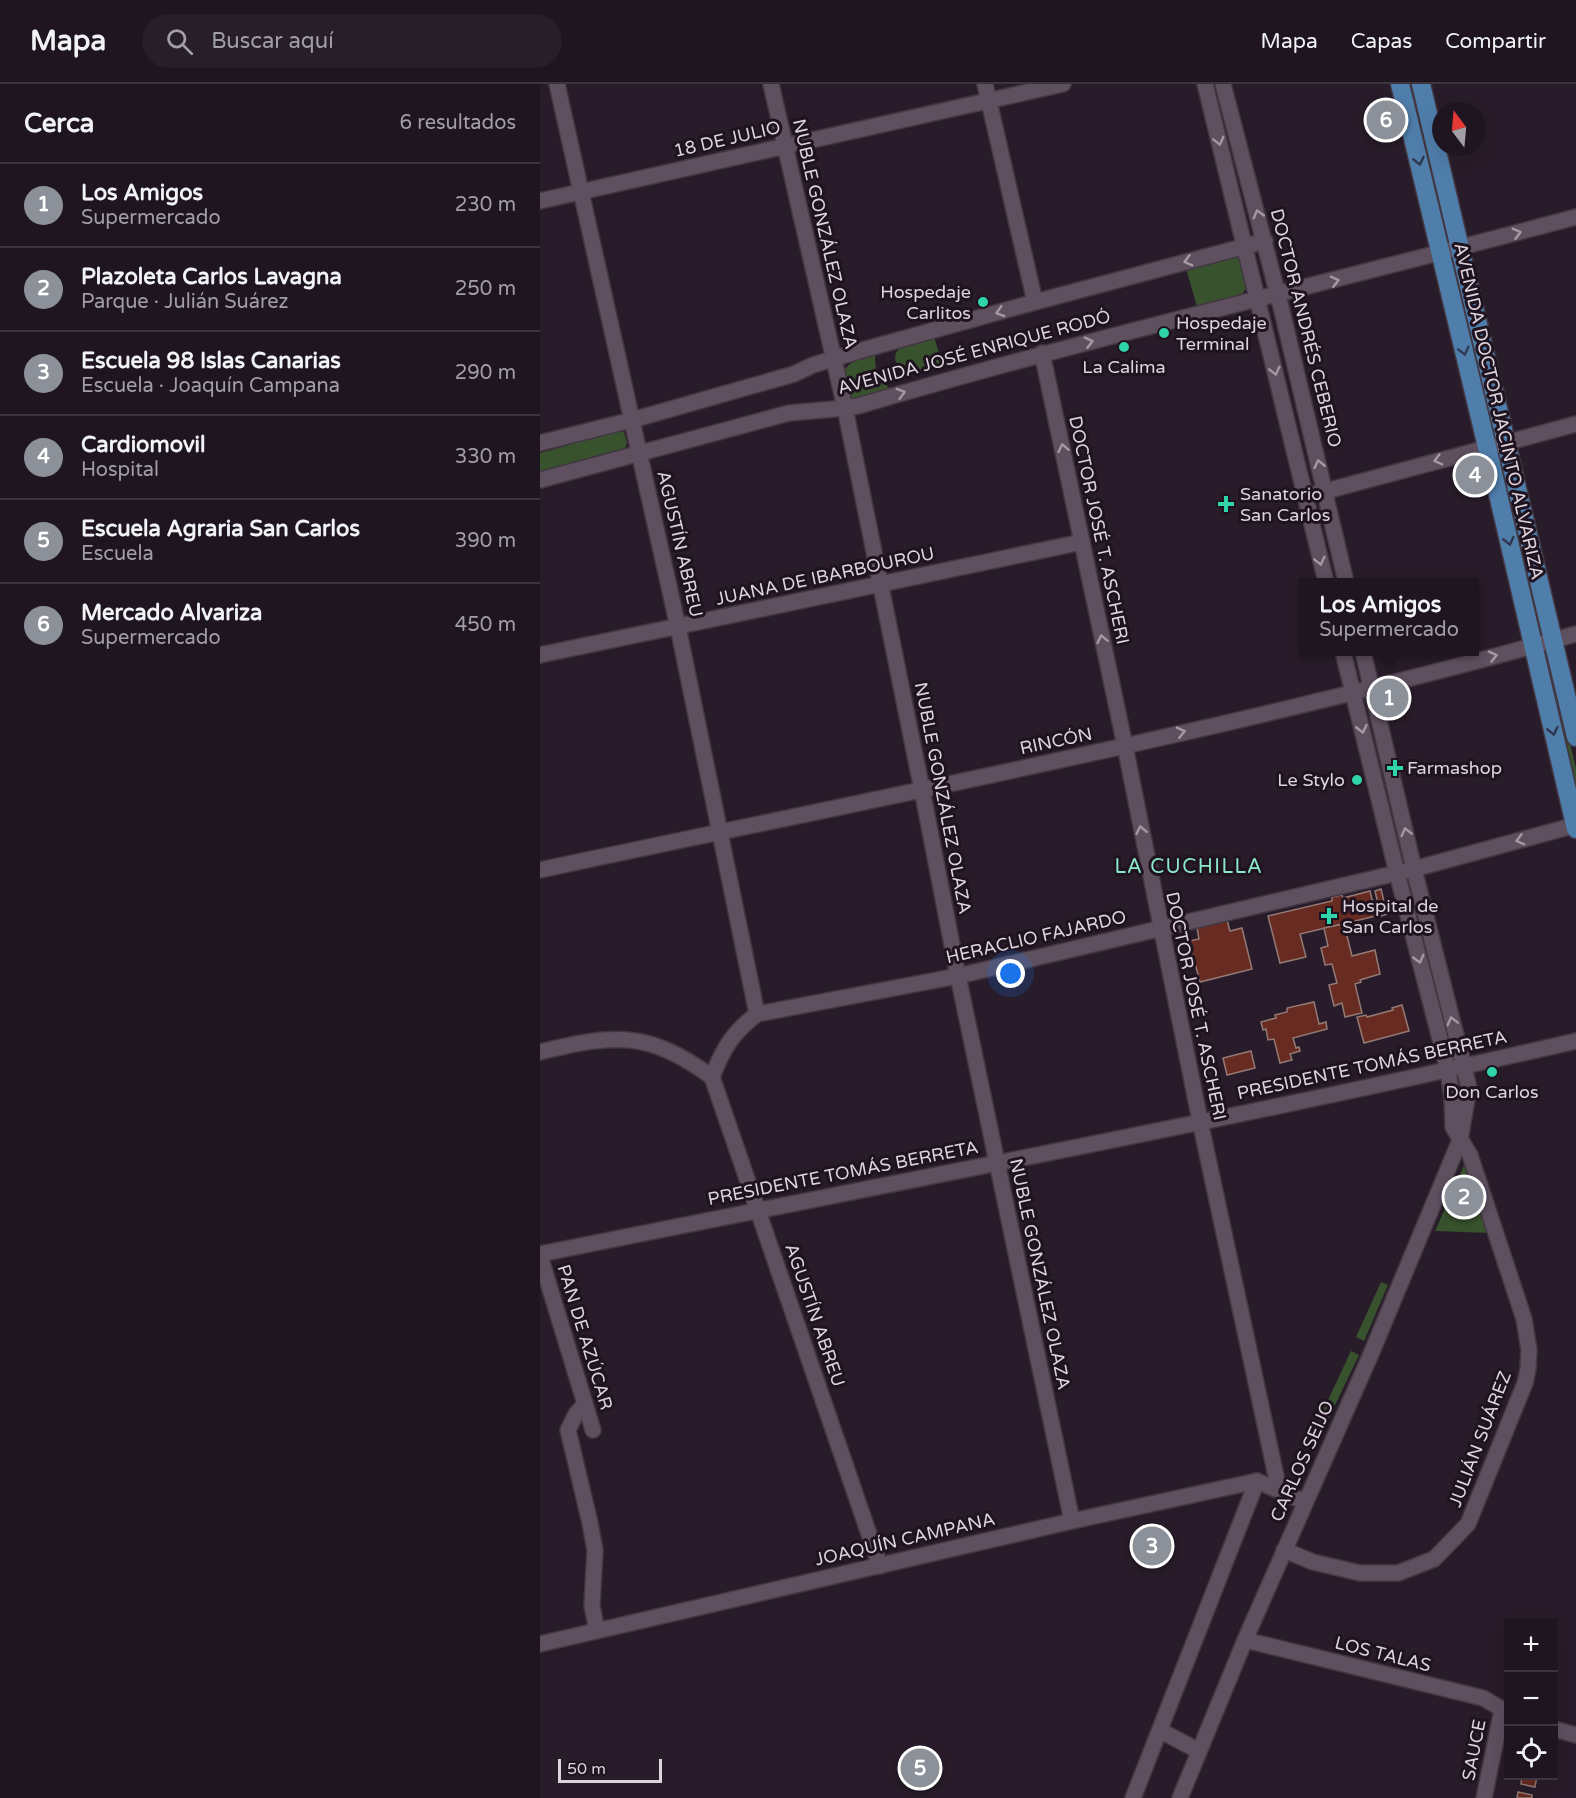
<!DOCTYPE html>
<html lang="es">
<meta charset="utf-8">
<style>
body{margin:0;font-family:"Varela Round",sans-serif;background:#271e29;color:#f1f3f6}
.controls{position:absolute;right:18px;bottom:18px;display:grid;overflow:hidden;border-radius:0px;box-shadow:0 6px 24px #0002}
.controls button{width:54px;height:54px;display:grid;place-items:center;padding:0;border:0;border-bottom:2px solid #3c343e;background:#1f1520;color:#f1f3f6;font:30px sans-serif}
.compass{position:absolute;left:892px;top:18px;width:54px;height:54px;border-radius:50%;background:#1f1520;box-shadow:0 6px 24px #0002;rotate:344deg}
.scale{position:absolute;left:18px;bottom:15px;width:104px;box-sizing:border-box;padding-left:6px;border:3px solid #ddd4dd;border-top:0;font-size:16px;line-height:21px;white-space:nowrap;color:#ddd4dd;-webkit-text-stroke:4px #1f1320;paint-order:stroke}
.you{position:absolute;left:471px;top:890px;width:21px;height:21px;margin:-15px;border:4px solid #fff;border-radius:50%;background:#1a73e8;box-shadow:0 0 0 9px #1a73e833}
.badge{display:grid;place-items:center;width:39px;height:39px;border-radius:50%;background:#8c9099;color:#fff;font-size:20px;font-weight:700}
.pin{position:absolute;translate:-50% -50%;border:3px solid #fff;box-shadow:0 2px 6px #0006}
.popup{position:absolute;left:759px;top:494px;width:180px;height:78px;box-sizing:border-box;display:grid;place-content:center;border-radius:0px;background:#1f1520;filter:drop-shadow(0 2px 4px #0005);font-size:20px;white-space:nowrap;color:#a19fa5}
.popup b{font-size:22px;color:#f1f3f6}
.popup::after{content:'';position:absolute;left:50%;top:100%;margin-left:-12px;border:12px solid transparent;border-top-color:#1f1520}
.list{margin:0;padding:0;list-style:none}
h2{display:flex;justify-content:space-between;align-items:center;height:78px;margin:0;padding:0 24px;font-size:26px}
h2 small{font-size:20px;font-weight:400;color:#a19fa5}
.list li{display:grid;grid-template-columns:39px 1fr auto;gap:18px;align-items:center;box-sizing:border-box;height:84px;padding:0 24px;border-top:2px solid #3c343e}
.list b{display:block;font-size:22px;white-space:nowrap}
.list p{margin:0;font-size:20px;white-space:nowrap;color:#a19fa5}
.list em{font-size:20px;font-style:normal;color:#a19fa5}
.icon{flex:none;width:33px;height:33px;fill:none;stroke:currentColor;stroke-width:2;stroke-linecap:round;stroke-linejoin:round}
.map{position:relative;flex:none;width:1036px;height:1714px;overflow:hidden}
header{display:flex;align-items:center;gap:36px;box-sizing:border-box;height:84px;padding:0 30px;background:#1f1520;border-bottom:2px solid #3c343e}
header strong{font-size:28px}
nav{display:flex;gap:33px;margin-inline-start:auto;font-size:21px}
.search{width:420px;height:54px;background:#271e29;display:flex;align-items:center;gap:15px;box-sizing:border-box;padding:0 21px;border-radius:33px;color:#a19fa5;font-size:22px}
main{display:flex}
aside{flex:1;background:#1f1520}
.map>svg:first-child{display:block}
.green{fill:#38522d}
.building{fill:#682b21;stroke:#937a75;stroke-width:1.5}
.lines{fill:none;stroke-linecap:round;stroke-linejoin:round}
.minor-casing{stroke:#423743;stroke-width:18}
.major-casing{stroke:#423743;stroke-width:21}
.minor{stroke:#5f5060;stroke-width:15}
.major{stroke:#4f7eab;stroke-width:18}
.oneway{stroke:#a499a5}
.oneway2{stroke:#303851}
.poi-dot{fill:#30d4a9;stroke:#1f1320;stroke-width:2}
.labels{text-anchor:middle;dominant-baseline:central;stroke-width:6;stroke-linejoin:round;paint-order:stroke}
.street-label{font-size:18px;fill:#ddd4dd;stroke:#1f1320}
.poi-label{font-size:18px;fill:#ddd4dd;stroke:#1f1320;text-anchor:start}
.neighbourhood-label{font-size:20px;letter-spacing:1.5px;fill:#8be8c8;stroke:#1f1320}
</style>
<header>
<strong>Mapa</strong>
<div class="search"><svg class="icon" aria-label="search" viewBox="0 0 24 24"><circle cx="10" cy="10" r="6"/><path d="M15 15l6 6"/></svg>Buscar aquí</div>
<nav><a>Mapa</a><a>Capas</a><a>Compartir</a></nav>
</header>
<main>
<aside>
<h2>Cerca<small>6 resultados</small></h2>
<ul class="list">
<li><span class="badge">1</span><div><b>Los Amigos</b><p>Supermercado</p></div><em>230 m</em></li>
<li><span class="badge">2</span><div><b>Plazoleta Carlos Lavagna</b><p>Parque · Julián Suárez</p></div><em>250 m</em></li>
<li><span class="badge">3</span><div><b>Escuela 98 Islas Canarias</b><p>Escuela · Joaquín Campana</p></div><em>290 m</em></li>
<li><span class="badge">4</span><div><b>Cardiomovil</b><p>Hospital</p></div><em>330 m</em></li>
<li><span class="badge">5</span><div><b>Escuela Agraria San Carlos</b><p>Escuela</p></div><em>390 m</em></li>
<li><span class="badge">6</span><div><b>Mercado Alvariza</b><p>Supermercado</p></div><em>450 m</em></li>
</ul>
</aside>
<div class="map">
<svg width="1036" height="1714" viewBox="0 0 1036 1714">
<rect width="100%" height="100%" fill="#291c2a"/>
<g class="green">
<polygon points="870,0 876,0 904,132 899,126"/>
<polygon points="699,169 707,203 701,212 657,223 646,184"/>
<polygon points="916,171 956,346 952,347 908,174"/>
<path d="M 394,253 L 402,279 C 392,282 379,288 369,288 C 364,288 359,285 357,280 C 347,260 382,256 394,253 Z"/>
<path d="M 336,269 C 332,284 341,297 352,307 L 315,317 L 311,315 L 303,287 C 312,276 323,272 336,269 Z"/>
<polygon points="79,347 84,348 87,359 85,364 0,387 0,369"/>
<polygon points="959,375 962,375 1001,538 999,539 996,538"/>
<polygon points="1007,575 1010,576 1036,684 1036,709 1006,576"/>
<polygon points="925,1079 951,1149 895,1147"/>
<polygon points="841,1198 848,1201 824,1257 816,1253"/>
<polygon points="811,1267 819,1271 774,1365 767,1361"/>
</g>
<g class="building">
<polygon points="841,805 847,830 841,832 835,807"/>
<polygon points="830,807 836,832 760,850 766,873 740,879 728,832 792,817 792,813 802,811 803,814"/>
<polygon points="687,836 690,847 702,844 712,885 660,898 649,857 659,855 657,844"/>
<polygon points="804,840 812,872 835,866 840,890 820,896 821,898 815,900 822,929 805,933 802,919 794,922 789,901 797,899 792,880 785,881 781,864 788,862 784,844"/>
<polygon points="774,918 779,940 786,938 787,945 753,954 756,964 759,963 760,967 750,970 752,976 740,979 734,955 728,956 726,945 723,946 721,938 736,934 735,931 747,928 747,924"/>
<polygon points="862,921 869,947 824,959 817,933 826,931 827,933 853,926 852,924"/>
<polygon points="711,967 715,984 687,991 683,974"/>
<polygon points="982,1692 997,1692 995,1703 981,1700"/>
<polygon points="978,1708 992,1711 992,1714 977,1714"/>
</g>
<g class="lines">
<defs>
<g id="minor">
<polyline points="17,0 138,543 217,930"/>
<polyline points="231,0 305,324 382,706 418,892 532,1437"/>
<polyline points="445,0 495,218"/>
<polyline points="665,0 786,498"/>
<polyline points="683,0 742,227 806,498"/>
<polyline points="0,117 523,0"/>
<polyline points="502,269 585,662 660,1037 739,1406"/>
<polyline points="0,359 92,336 254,290 273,281 319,267 495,218 725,157"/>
<path d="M 0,396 L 249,329 L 305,324 L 318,322 C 556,252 797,197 1036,133"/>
<polyline points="775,410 1036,340"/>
<polyline points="0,571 542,458"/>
<path d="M 0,786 C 346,712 695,646 1036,550"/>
<path d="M 0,968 C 75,950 107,946 172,993"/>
<path d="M 172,993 C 183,965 192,949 217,930 L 418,892 L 874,785 L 1036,741"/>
<polyline points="172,993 340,1482"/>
<path d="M 0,1170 C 346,1100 692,1036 1036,957"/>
<polyline points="0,1172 53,1346"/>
<polyline points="45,1320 36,1330 28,1346 50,1439 55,1466 52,1522 57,1546"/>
<polyline points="744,1466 773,1478 820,1489 858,1489 894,1475 928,1440 985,1299 988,1285 989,1266 984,1235 930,1071 913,1043 912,1015 908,986 857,789 803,568"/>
<polyline points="705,1556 943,1614 969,1629"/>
<polyline points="0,1560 532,1437 717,1397 765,1418"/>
<polyline points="1014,1645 1036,1651"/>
<polyline points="621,1647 659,1667"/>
<polyline points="593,1714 717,1397"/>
<polyline points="640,1714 705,1556 831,1270 920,1056 929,1004 924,983 874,785 823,568"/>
<polyline points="944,1714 962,1626"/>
</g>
<g id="major">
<polyline points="860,0 947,363 1036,745"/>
<polyline points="881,0 1036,653"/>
</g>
</defs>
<use href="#minor" class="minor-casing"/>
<use href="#major" class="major-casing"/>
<use href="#minor" class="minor"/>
<use href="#major" class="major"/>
</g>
<defs><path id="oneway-chevron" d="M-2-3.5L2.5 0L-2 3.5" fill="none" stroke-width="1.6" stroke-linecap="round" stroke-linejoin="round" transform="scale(1.5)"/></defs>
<g class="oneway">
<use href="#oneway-chevron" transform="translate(679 57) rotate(76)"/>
<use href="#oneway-chevron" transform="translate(718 130) rotate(-105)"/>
<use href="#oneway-chevron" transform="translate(977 149) rotate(-15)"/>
<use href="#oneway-chevron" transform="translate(648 177) rotate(165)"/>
<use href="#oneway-chevron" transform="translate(795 197) rotate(-14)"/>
<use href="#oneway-chevron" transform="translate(460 228) rotate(164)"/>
<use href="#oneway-chevron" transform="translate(549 258) rotate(-14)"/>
<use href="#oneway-chevron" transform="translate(735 287) rotate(76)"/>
<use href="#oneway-chevron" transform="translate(361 309) rotate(-16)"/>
<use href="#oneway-chevron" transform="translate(523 364) rotate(-102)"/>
<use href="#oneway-chevron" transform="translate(898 376) rotate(165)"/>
<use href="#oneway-chevron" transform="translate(779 380) rotate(-103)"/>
<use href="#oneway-chevron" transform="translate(780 477) rotate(76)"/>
<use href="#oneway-chevron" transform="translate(562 555) rotate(-102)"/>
<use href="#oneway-chevron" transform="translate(953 572) rotate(-14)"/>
<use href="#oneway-chevron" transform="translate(822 645) rotate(77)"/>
<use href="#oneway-chevron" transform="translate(641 648) rotate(-13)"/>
<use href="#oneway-chevron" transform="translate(601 746) rotate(-101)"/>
<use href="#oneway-chevron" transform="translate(866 748) rotate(-103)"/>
<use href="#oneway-chevron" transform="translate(980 756) rotate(165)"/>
<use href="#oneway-chevron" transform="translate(879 875) rotate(75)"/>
<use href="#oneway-chevron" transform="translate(912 937) rotate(-104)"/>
</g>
<g class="oneway2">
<use href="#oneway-chevron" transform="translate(879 77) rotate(77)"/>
<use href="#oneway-chevron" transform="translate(924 267) rotate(76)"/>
<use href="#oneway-chevron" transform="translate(969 457) rotate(77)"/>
<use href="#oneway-chevron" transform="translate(1013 647) rotate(77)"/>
</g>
<g class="poi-dot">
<circle cx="443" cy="218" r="6"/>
<circle cx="624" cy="249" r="6"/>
<circle cx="584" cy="263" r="6"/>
<path d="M683 411h6v6h6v6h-6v6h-6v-6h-6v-6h6z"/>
<path d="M852 675h6v6h6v6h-6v6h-6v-6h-6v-6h6z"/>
<circle cx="817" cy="696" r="6"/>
<path d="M786 823h6v6h6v6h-6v6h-6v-6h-6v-6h6z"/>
<circle cx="952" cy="988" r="6"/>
</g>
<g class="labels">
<g class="street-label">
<text transform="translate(187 55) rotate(-13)">18 DE JULIO</text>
<text transform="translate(285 150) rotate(77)">NUBLE GONZÁLEZ OLAZA</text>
<text transform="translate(766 244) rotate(76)">DOCTOR ANDRÉS CEBERIO</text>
<text transform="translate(434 268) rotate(-15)">AVENIDA JOSÉ ENRIQUE RODÓ</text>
<text transform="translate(959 327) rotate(77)">AVENIDA DOCTOR JACINTO ALVARIZA</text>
<text transform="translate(559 446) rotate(78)">DOCTOR JOSÉ T. ASCHERI</text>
<text transform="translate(140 460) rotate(77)">AGUSTÍN ABREU</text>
<text transform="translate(285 492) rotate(-12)">JUANA DE IBARBOUROU</text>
<text transform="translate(516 657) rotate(-12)">RINCÓN</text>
<text transform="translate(403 714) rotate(79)">NUBLE GONZÁLEZ OLAZA</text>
<text transform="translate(496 853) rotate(-13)">HERACLIO FAJARDO</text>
<text transform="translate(656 922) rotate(78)">DOCTOR JOSÉ T. ASCHERI</text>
<text transform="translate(832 981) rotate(-12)">PRESIDENTE TOMÁS BERRETA</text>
<text transform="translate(303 1089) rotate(-11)">PRESIDENTE TOMÁS BERRETA</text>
<text transform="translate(500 1190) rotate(78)">NUBLE GONZÁLEZ OLAZA</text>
<text transform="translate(275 1231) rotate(71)">AGUSTÍN ABREU</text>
<text transform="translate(45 1253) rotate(73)">PAN DE AZÚCAR</text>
<text transform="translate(940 1355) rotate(-69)">JULIÁN SUÁREZ</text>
<text transform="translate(762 1377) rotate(-66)">CARLOS SEIJO</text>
<text transform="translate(365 1455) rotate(-13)">JOAQUÍN CAMPANA</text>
<text transform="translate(843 1570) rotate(14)">LOS TALAS</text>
<text transform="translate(934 1666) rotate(-79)">SAUCE</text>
</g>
<g class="poi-label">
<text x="431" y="208" text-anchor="end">Hospedaje<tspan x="431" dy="21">Carlitos</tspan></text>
<text x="636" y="239">Hospedaje<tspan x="636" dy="21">Terminal</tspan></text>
<text x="584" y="283" text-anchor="middle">La Calima</text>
<text x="700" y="410">Sanatorio<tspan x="700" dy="21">San Carlos</tspan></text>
<text x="867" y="684">Farmashop</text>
<text x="805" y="696" text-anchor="end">Le Stylo</text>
<text x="802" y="822">Hospital de<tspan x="802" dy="21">San Carlos</tspan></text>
<text x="952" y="1008" text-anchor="middle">Don Carlos</text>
</g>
<g class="neighbourhood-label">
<text x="649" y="783">LA CUCHILLA</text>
</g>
</g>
</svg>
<div class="controls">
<button>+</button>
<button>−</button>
<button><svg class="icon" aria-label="locate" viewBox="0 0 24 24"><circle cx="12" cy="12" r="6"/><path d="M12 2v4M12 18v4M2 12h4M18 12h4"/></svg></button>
</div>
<svg class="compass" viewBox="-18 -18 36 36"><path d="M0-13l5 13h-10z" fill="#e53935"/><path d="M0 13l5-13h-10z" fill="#a19fa5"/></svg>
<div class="scale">50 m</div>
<div class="you"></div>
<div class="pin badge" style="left:849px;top:614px">1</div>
<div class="popup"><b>Los Amigos</b>Supermercado</div>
<div class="pin badge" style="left:924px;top:1113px">2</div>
<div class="pin badge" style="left:612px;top:1462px">3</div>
<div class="pin badge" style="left:935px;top:391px">4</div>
<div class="pin badge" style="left:380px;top:1684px">5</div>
<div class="pin badge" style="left:846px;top:36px">6</div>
</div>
</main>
